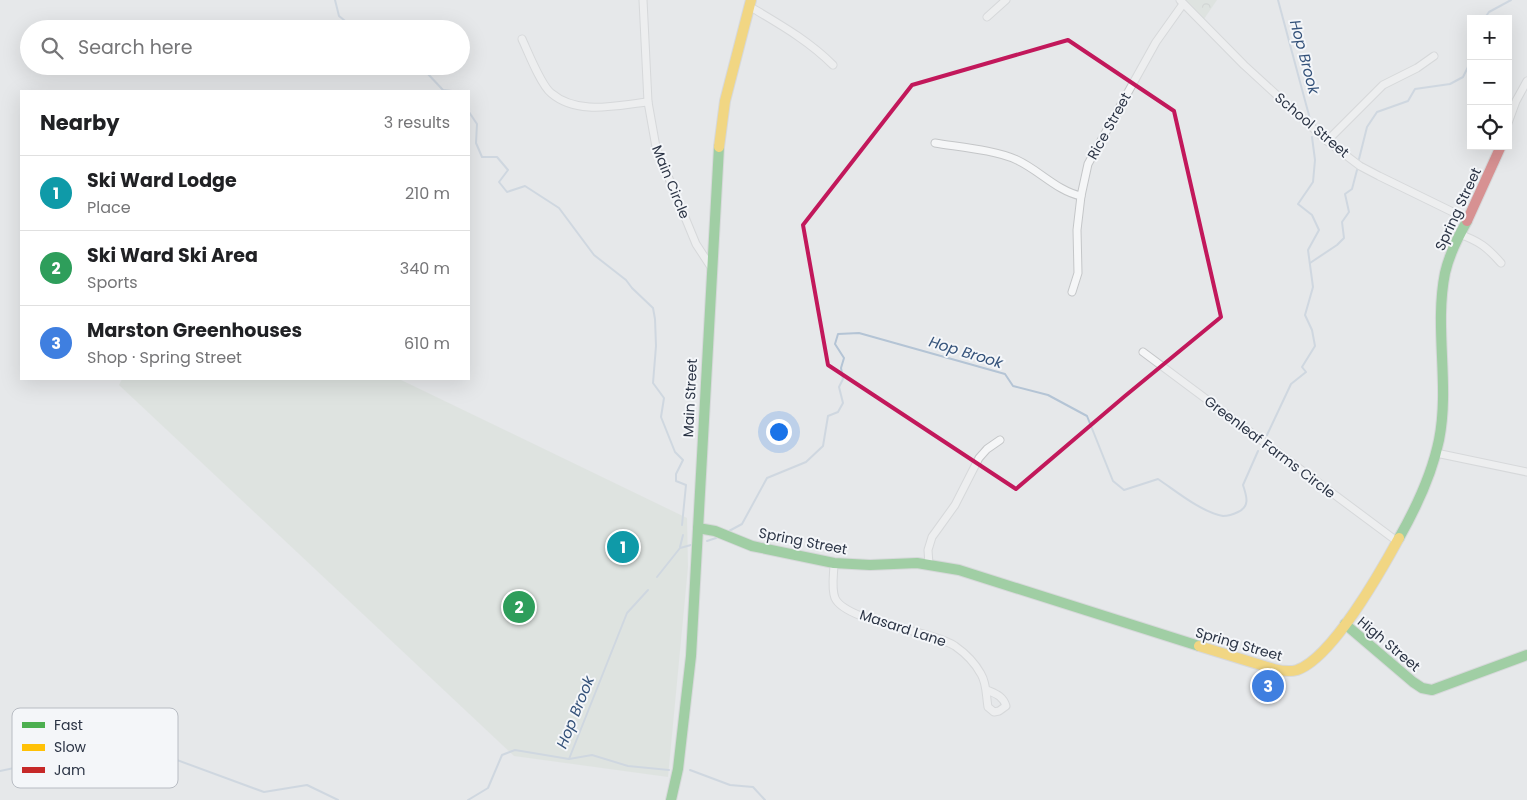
<!DOCTYPE html>
<meta charset="utf-8">
<style>
body{margin:0;font-family:Poppins,sans-serif;background:#f2f2f2;color:#202124}
.controls{position:absolute;right:15px;top:15px;display:grid;overflow:hidden;border-radius:0px;box-shadow:0 5px 20px #0002}
.controls button{width:45px;height:45px;display:grid;place-items:center;padding:0;border:0;border-bottom:1px solid #e0e0e0;background:#fff;color:#202124;font:25px sans-serif}
.you{position:absolute;left:778px;top:431px;width:18px;height:18px;margin:-12px;border:4px solid #fff;border-radius:50%;background:#1a73e8;box-shadow:0 0 0 8px #1a73e833}
.badge{display:grid;place-items:center;width:32px;height:32px;border-radius:50%;background:#b45309;color:#fff;font-size:16px;font-weight:700}
.pin{position:absolute;translate:-50% -50%;border:2px solid #fff;box-shadow:0 1px 5px #0006}
.list{margin:0;padding:0;list-style:none}
h2{display:flex;justify-content:space-between;align-items:center;height:65px;margin:0;padding:0 20px;font-size:21px}
h2 small{font-size:16px;font-weight:400;color:#757577}
.list li{display:grid;grid-template-columns:32px 1fr auto;gap:15px;align-items:center;box-sizing:border-box;height:75px;padding:0 20px;border-top:1px solid #e0e0e0}
.list b{display:block;font-size:19px;white-space:nowrap}
.list p{margin:0;font-size:16px;white-space:nowrap;color:#757577}
.list em{font-size:16px;font-style:normal;color:#757577}
.icon{flex:none;width:28px;height:28px;fill:none;stroke:currentColor;stroke-width:2;stroke-linecap:round;stroke-linejoin:round}
.map{position:relative;flex:none;width:1527px;height:800px;overflow:hidden}
.search{position:absolute;background:#fff;box-shadow:0 5px 20px #0002;left:20px;top:20px;width:450px;height:55px;display:flex;align-items:center;gap:12px;box-sizing:border-box;padding:0 18px;border-radius:28px;color:#757577;font-size:19px}
.panel{position:absolute;background:#fff;box-shadow:0 5px 20px #0002;left:20px;top:90px;width:450px;height:290px;border-radius:0px}
.map>svg:first-child{display:block}
.park{fill:url(#park-crowns)}
.garden{fill:#d6ded6}
.lines{fill:none;stroke-linecap:round;stroke-linejoin:round}
.stream{stroke:#b4c4d5;stroke-width:2}
.street-casing{stroke:#c4c6c8;stroke-width:9}
.fast-casing{stroke:#c4c6c8;stroke-width:12}
.slow-casing{stroke:#c4c6c8;stroke-width:12}
.jam-casing{stroke:#c4c6c8;stroke-width:12}
.street{stroke:#f5f6f7;stroke-width:7}
.fast{stroke:#4caf50;stroke-width:10}
.slow{stroke:#ffc107;stroke-width:10}
.jam{stroke:#c62828;stroke-width:10}
.marked{fill:none;stroke:#c2185b;stroke-width:4;stroke-linejoin:round}
.labels{text-anchor:middle;dominant-baseline:central;stroke-width:4;stroke-linejoin:round;paint-order:stroke}
.street-label{font-size:14px;fill:#2b3445;stroke:#f4f6f9}
.water-label{font-size:15px;font-style:italic;fill:#34527a;stroke:#f4f6f9}
.key{fill:#f4f6f9;stroke:#b8bcc3;stroke-width:1}
.key-label{font-size:14px;fill:#2b3445}
</style>
<div class="map">
<svg width="1527" height="800" viewBox="0 0 1527 800">
<defs>
<pattern id="park-crowns" width="20" height="18" patternUnits="userSpaceOnUse" patternTransform="scale(1.25)"><rect width="20" height="18" fill="#d6ded6"/><path d="M2 6a3 3 0 1 1 6 0M12 15a3 3 0 1 1 6 0" fill="none" stroke="#b8bfb9"/></pattern>
</defs>
<rect width="100%" height="100%" fill="#e6e8ea"/>
<polygon class="park" points="1182,0 1217,0 1202,22"/>
<polygon class="garden" points="122,379 399,379 687,518 688,567 668,777 514,756 119,385"/>
<g class="lines">
<g class="stream">
<polyline points="335,0 339,16 355,29"/>
<polyline points="1278,0 1310,119"/>
<polyline points="1484,19 1489,12 1511,0"/>
<path d="M 400,66 C 407,75 416,74 427,73 L 443,90 L 452,91"/>
<polyline points="469,112 477,124 476,143 482,157 497,157 508,170 499,182 507,192 525,186 559,208 594,255 626,280 632,288 653,308 655,319 656,346 653,383 664,398 661,417 675,452 683,460 676,474 676,481 686,485 682,525"/>
<polyline points="1359,159 1367,127 1377,112 1408,101 1415,89 1450,84 1463,77 1471,61"/>
<polyline points="1310,263 1337,245 1344,238 1342,222 1349,212 1345,194 1352,189 1357,170"/>
<polyline points="1267,435 1291,384 1306,372 1302,367 1315,346 1312,330 1305,315 1313,287 1308,250 1319,230 1312,215 1298,204 1313,182 1315,160 1312,137"/>
<path d="M 729,531 L 742,524 L 767,478 L 806,462 L 823,446 L 828,416 L 838,412 L 843,403 L 839,387 L 843,379 L 841,368 L 844,358 L 835,344 L 838,334 L 859,333 L 1005,374 L 1013,386 L 1048,395 L 1087,416 L 1113,481 L 1124,490 L 1158,479 C 1176,491 1201,512 1223,516 C 1227,516 1234,514 1238,512 C 1251,506 1246,495 1243,485 L 1258,451"/>
<polyline points="707,541 716,538"/>
<polyline points="680,547 683,535"/>
<polyline points="657,577 680,548 691,545"/>
<polyline points="569,759 592,755 628,766 669,770"/>
<polyline points="690,770 730,785 753,787 765,800"/>
<polyline points="0,771 116,746 147,749 264,792 307,785 338,800"/>
<polyline points="468,800 488,788 502,755 515,750 569,759 627,613 648,590"/>
</g>
<defs>
<g id="street">
<polyline points="643,0 648,102 656,147 696,244 711,267"/>
<polyline points="1180,0 1244,65 1327,141 1360,166 1379,176 1467,219"/>
<path d="M 749,6 C 779,24 808,40 833,65"/>
<polyline points="987,17 1006,0"/>
<path d="M 522,39 C 528,52 541,85 551,93 C 578,116 617,105 648,102"/>
<polyline points="1508,123 1516,101 1527,81"/>
<polyline points="1327,141 1383,85 1417,68 1434,56"/>
<path d="M 935,143 C 959,147 996,150 1017,160 C 1039,170 1057,191 1081,196"/>
<path d="M 1459,234 C 1479,241 1487,247 1501,263"/>
<polyline points="1072,292 1078,273 1077,230 1081,196 1088,164 1156,42 1183,4"/>
<polyline points="1143,352 1398,542"/>
<polyline points="1436,453 1527,472"/>
<path d="M 834,563 C 834,573 831,588 835,598 C 846,622 930,630 955,646 C 965,653 975,663 981,674 C 987,684 986,696 988,707 L 994,712 L 999,711 L 1006,706 C 1003,696 996,694 987,690"/>
<polyline points="929,565 928,550 932,537 955,505 979,458 987,449 1000,440"/>
</g>
<g id="fast">
<polyline points="698,528 715,531 752,546 834,563 870,565 917,563 959,570 1199,646"/>
<path d="M 1399,538 C 1416,508 1432,474 1439,440 C 1450,385 1434,328 1445,273 C 1449,255 1458,237 1467,221"/>
<polyline points="1345,624 1413,682 1422,688 1432,690 1527,655"/>
<polyline points="671,800 678,769 691,656 719,147"/>
</g>
<g id="slow">
<polyline points="719,147 725,101 751,0"/>
<path d="M 1199,646 L 1274,669 C 1282,671 1290,672 1297,670 C 1332,658 1381,571 1399,538"/>
</g>
<polyline id="jam" points="1467,221 1501,146"/>
</defs>
<use href="#street" class="street-casing"/>
<use href="#fast" class="fast-casing"/>
<use href="#slow" class="slow-casing"/>
<use href="#jam" class="jam-casing"/>
<use href="#street" class="street"/>
<use href="#fast" class="fast"/>
<use href="#slow" class="slow"/>
<use href="#jam" class="jam"/>
</g>
<path d="M0 0H1527V800H0ZM 1068,40 L 1174,111 L 1221,317 L 1125,396 L 1016,489 L 828,365 L 803,225 L 912,85 Z" fill="#e6e8ea" fill-opacity=".55" fill-rule="evenodd"/>
<path class="marked" d="M 1068,40 L 1174,111 L 1221,317 L 1125,396 L 1016,489 L 828,365 L 803,225 L 912,85 Z"/>
<g class="labels">
<g class="street-label">
<text transform="translate(1312 125) rotate(40)">School Street</text>
<text transform="translate(1109 126) rotate(-61)">Rice Street</text>
<text transform="translate(671 182) rotate(68)">Main Circle</text>
<text transform="translate(1458 209) rotate(-65)">Spring Street</text>
<text transform="translate(690 398) rotate(-87)">Main Street</text>
<text transform="translate(1270 447) rotate(37)">Greenleaf Farms Circle</text>
<text transform="translate(803 541) rotate(11)">Spring Street</text>
<text transform="translate(903 628) rotate(18)">Masard Lane</text>
<text transform="translate(1239 644) rotate(16)">Spring Street</text>
<text transform="translate(1389 644) rotate(40)">High Street</text>
</g>
<g class="water-label">
<text transform="translate(1305 57) rotate(75)">Hop Brook</text>
<text transform="translate(966 352) rotate(17)">Hop Brook</text>
<text transform="translate(575 712) rotate(-68)">Hop Brook</text>
</g>
</g>
<rect x="12" y="708" width="166" height="80" rx="8" class="key"/>
<rect x="22" y="722" width="23" height="6" fill="#4caf50"/>
<rect x="22" y="744" width="23" height="7" fill="#ffc107"/>
<rect x="22" y="767" width="23" height="6" fill="#c62828"/>
<g class="key-label">
<text x="54" y="730">Fast</text>
<text x="54" y="752">Slow</text>
<text x="54" y="775">Jam</text>
</g>
</svg>
<div class="controls">
<button>+</button>
<button>−</button>
<button><svg class="icon" aria-label="locate" viewBox="0 0 24 24"><circle cx="12" cy="12" r="6"/><path d="M12 2v4M12 18v4M2 12h4M18 12h4"/></svg></button>
</div>
<div class="you"></div>
<div class="pin badge" style="left:623px;top:547px;background:#0f9aa8">1</div>
<div class="pin badge" style="left:519px;top:607px;background:#2e9e5b">2</div>
<div class="pin badge" style="left:1268px;top:686px;background:#3f7fe0">3</div>
<div class="search"><svg class="icon" aria-label="search" viewBox="0 0 24 24"><circle cx="10" cy="10" r="6"/><path d="M15 15l6 6"/></svg>Search here</div>
<section class="panel">
<h2>Nearby<small>3 results</small></h2>
<ul class="list">
<li><span class="badge" style="background:#0f9aa8">1</span><div><b>Ski Ward Lodge</b><p>Place</p></div><em>210 m</em></li>
<li><span class="badge" style="background:#2e9e5b">2</span><div><b>Ski Ward Ski Area</b><p>Sports</p></div><em>340 m</em></li>
<li><span class="badge" style="background:#3f7fe0">3</span><div><b>Marston Greenhouses</b><p>Shop · Spring Street</p></div><em>610 m</em></li>
</ul>
</section>
</div>
